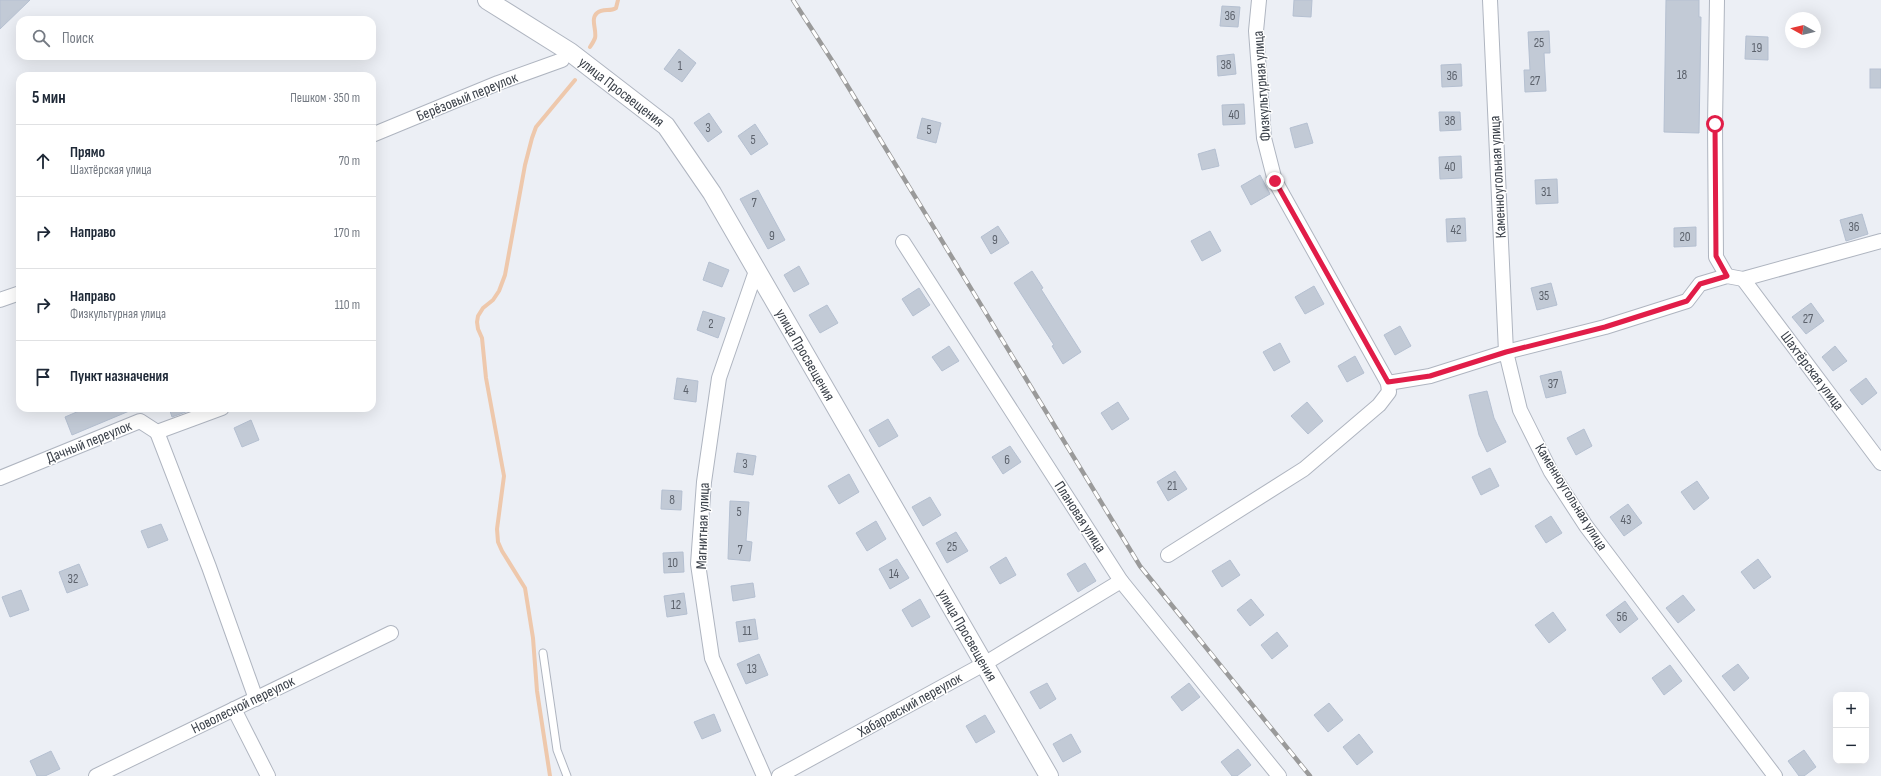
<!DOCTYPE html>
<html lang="ru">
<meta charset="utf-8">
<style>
body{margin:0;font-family:"Sofia Sans Condensed",sans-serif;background:#f6f6f7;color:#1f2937}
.controls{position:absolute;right:12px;bottom:12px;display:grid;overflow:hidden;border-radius:8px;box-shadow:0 4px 16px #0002}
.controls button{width:36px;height:36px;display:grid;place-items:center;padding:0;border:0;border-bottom:1px solid #e0e1e3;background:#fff;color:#1f2937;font:20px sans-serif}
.compass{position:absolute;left:1785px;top:12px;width:36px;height:36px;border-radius:50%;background:#fff;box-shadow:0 4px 16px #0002;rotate:278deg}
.stop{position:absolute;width:12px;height:12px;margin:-9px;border:3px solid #e11d48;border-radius:50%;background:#fff}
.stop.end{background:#e11d48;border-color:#fff;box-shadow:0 1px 4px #0008}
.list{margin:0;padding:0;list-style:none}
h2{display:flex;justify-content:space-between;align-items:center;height:52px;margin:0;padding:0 16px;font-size:17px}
h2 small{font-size:13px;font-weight:400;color:#747a83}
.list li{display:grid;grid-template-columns:26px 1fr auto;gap:12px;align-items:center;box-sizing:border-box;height:72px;padding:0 16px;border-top:1px solid #e0e1e3}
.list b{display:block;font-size:15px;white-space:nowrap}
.list p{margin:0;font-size:13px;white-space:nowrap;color:#747a83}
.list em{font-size:13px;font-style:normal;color:#747a83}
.icon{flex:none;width:22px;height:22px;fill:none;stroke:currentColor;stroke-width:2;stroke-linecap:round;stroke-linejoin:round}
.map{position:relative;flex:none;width:1881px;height:776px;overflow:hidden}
.search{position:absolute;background:#fff;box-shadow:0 4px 16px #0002;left:16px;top:16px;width:360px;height:44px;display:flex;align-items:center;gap:10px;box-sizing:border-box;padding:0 14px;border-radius:12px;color:#747a83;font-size:15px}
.panel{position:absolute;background:#fff;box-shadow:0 4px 16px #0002;left:16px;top:72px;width:360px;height:340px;border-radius:12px}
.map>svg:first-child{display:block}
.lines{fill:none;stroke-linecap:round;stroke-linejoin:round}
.stream{stroke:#eec8ac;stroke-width:4}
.building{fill:#c2cad6;stroke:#b5c0d1}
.service-casing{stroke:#afb5c0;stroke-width:9}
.minor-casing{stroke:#afb5c0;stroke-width:16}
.tertiary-casing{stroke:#afb5c0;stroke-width:20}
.service{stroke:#fff;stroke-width:7}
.minor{stroke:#fff;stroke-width:14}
.tertiary{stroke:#fff;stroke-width:18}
.rail-casing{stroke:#9a9a9a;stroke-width:4.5}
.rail{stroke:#fff;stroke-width:3;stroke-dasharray:9;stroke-linecap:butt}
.route{stroke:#e11d48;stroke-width:5}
.labels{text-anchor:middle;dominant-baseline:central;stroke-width:3;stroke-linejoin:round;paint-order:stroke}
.number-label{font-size:13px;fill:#5c626c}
.street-label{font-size:15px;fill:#3a4049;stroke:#fff}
</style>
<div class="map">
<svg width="1881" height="776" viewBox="0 0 1881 776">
<rect width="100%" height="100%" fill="#eceff5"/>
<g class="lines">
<g class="stream">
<path d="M 590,47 C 592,44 594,41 595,38 C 597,30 590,19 597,13 C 603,8 610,12 616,8 L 618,0"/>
<polyline points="550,776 537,691 533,638 525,588 502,551 498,542 497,529 504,476 486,378 482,338 478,329 477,322 478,316 483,308 493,300 499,291 505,275 525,165 532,138 536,127 575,80"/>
</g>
</g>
<g class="building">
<polygon points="0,0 30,0 0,29"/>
<polygon points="1294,0 1312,0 1311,17 1293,16"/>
<polygon points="1666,0 1699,0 1699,17 1701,17 1699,133 1664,132"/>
<polygon points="1222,6 1240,7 1238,27 1220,26"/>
<polygon points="1549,31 1550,53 1544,53 1546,91 1525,92 1524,70 1530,70 1528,32"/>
<polygon points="1746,36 1768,37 1768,60 1745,59"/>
<polygon points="679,49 696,63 682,82 664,69"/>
<polygon points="1234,54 1236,74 1218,76 1217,56"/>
<polygon points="1461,64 1462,86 1442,87 1441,65"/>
<rect x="1870" y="69" width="11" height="19"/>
<polygon points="1244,104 1245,124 1223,125 1222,105"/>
<polygon points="1439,112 1460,112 1461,130 1440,131"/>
<polygon points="709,113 722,132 708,142 694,123"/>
<polygon points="922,118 941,123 936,143 917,138"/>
<polygon points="1307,123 1313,143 1295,148 1290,128"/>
<polygon points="755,124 768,144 751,155 738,136"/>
<polygon points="1215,149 1219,166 1202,170 1198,154"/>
<polygon points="1461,156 1462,178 1440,179 1439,157"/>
<polygon points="1260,175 1270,194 1251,205 1241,186"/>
<polygon points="1557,179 1558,203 1536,204 1535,180"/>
<polygon points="758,190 785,240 768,249 740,199"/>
<polygon points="1862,214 1868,234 1846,241 1840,220"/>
<polygon points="1465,218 1466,241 1447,242 1446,219"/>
<polygon points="998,226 1009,243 991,254 981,237"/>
<polygon points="1696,227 1696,246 1674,247 1674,228"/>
<polygon points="1210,231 1221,251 1202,261 1191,241"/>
<polygon points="709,262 729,270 722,287 703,280"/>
<polygon points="799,266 809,284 794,292 784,275"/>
<polygon points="1032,271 1043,288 1041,289 1081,352 1063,364 1052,346 1054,345 1014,283"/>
<polygon points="1551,283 1557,305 1537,310 1531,288"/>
<polygon points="1314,286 1324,304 1305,314 1295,297"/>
<polygon points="919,288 930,305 913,316 902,299"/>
<polygon points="1811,303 1824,321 1806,334 1792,317"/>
<polygon points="827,305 838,323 820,333 809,315"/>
<polygon points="703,311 725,318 718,338 697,330"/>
<polygon points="1400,326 1411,346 1395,355 1384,335"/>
<polygon points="1280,343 1290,362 1274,371 1263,352"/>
<polygon points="949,346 959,361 942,371 932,357"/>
<polygon points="1835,346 1847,361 1833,371 1822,357"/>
<polygon points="1355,356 1364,373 1347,382 1338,366"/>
<polygon points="1561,371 1566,393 1546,398 1540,376"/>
<polygon points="677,378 698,381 696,402 674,399"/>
<polygon points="1866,378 1877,393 1862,405 1850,390"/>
<polygon points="1487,391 1494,418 1506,442 1487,452 1479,435 1469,395"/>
<polygon points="1118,402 1129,419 1112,430 1101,413"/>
<polygon points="1307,402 1323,421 1308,434 1291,416"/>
<polygon points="86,408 134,408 134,409 72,435 65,417"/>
<polygon points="169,408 190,408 191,410 172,417"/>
<polygon points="888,419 898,436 879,447 869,430"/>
<polygon points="251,420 259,440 242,447 234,428"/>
<polygon points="1584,429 1592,446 1576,455 1567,438"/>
<polygon points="1010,446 1021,462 1003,474 992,457"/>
<polygon points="737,453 756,456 753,475 734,472"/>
<polygon points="1490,468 1499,486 1481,495 1472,477"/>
<polygon points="1175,471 1187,489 1168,501 1157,482"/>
<polygon points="849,474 859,492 839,504 828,486"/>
<polygon points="1697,481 1709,498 1694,510 1681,492"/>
<polygon points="662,490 682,491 681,510 661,509"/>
<polygon points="930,497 941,515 923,526 912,507"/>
<polygon points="730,501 749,502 746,541 752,542 750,561 728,559"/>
<polygon points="1628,504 1642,523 1624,536 1610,517"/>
<polygon points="1551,516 1562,533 1546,543 1535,526"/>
<polygon points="876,521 886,539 867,551 856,533"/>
<polygon points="161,524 168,540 148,548 141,531"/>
<polygon points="956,532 968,551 947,563 936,543"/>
<polygon points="683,552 684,572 664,573 663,553"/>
<polygon points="1006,557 1016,575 1000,584 990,567"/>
<polygon points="897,559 909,578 890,589 879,569"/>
<polygon points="1758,559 1771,577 1754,589 1741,572"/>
<polygon points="1230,560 1240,575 1222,587 1212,571"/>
<polygon points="1085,563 1096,581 1078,592 1067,574"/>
<polygon points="79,564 88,585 67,593 59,572"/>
<polygon points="753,583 755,597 733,601 731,586"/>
<polygon points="21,590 29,610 10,617 2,597"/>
<polygon points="684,593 687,614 667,617 664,596"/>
<polygon points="1683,595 1695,610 1678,623 1666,608"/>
<polygon points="920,599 930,617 912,627 902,610"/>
<polygon points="1251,599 1264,615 1250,626 1237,610"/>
<polygon points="1625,601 1638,619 1620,633 1606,615"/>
<polygon points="1553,612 1566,630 1549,643 1535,625"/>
<polygon points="755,619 758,639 739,642 736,622"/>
<polygon points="1277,632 1288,646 1272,659 1261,645"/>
<polygon points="759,654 768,675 746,684 737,664"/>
<polygon points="1738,664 1749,678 1734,691 1722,676"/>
<polygon points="1670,665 1682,681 1664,695 1652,678"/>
<polygon points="1047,683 1056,699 1040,709 1030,692"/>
<polygon points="1189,683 1200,697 1182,711 1171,697"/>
<polygon points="1329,703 1343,720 1328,732 1314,715"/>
<polygon points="714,714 721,731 702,739 694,722"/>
<polygon points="985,715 995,732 976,743 966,726"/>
<polygon points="1071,734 1081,752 1063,762 1053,744"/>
<polygon points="1359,734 1373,752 1357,765 1343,747"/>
<polygon points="1238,749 1251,765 1237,776 1232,776 1221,762"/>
<polygon points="1804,750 1816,767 1804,776 1799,776 1788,761"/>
<polygon points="51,751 60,769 45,776 37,776 30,761"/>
</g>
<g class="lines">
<defs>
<polyline id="service" points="543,653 557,750 567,776"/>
<g id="minor">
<polyline points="1259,0 1256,31 1264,138 1275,181 1388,383"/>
<polyline points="1490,0 1506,352 1520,410 1551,472 1586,526 1775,776"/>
<polyline points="1717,0 1715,124 1716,257 1727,276"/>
<polyline points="372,135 498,83 562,60"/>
<polyline points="903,242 1121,581 1279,776"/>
<polyline points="756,271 719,378 704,482 698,564 712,658 764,776"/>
<polyline points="1743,279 1881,463"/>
<polyline points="0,300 20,293"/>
<polyline points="157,432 209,567 256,699"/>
<polyline points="0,478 140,421 157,432 222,408"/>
<polyline points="1168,555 1304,469 1379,405 1389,392 1388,383 1430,376 1506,352 1605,327 1687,301 1700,284 1727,276 1743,279 1881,241"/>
<polyline points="234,709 268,776"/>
<polyline points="96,776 391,633"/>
<polyline points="779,776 984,664 1121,581"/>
</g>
<g id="tertiary">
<path id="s1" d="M 487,0 L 570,52 L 666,126 L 712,193 L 1049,776"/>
</g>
</defs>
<use href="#service" class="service-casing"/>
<use href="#minor" class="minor-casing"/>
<use href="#tertiary" class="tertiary-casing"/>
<use href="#service" class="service"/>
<use href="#minor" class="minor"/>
<use href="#tertiary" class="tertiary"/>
<defs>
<polyline id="rail" points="793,0 833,62 1140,566 1310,776"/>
</defs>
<use href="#rail" class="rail-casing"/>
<use href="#rail" class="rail"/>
</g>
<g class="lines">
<polyline class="route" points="1275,181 1388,382 1430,376 1506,352 1605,327 1687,301 1700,284 1727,276 1716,256 1715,124"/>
</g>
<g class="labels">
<g class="number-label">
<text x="1230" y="16">36</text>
<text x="1539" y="43">25</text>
<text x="1757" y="48">19</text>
<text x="1226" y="65">38</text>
<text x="680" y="66">1</text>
<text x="1682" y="75">18</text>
<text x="1452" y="76">36</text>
<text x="1535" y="81">27</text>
<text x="1234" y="115">40</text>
<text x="1450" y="121">38</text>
<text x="708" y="128">3</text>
<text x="929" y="130">5</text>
<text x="753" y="140">5</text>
<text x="1450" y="167">40</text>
<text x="1546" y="192">31</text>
<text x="754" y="203">7</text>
<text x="1854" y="227">36</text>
<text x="1456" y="230">42</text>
<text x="772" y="236">9</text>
<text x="1685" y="237">20</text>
<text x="995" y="240">9</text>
<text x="1544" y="296">35</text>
<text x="1808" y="319">27</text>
<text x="711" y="324">2</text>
<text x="1553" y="384">37</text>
<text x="686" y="390">4</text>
<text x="1007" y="460">6</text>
<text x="745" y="464">3</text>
<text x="1172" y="486">21</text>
<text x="672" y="500">8</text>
<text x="739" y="512">5</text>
<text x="1626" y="520">43</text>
<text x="952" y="547">25</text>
<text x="740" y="550">7</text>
<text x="673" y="563">10</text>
<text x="894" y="574">14</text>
<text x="73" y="579">32</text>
<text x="676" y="605">12</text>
<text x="1622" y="617">56</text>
<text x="747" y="631">11</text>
<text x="752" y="669">13</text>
</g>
<g class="street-label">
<text transform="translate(1262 86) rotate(-94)">Физкультурная улица</text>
<text stroke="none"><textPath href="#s1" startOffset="163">улица Просвещения</textPath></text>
<text transform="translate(467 97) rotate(-22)">Берёзовый переулок</text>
<text transform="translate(1498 177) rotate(-93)">Каменноугольная улица</text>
<text stroke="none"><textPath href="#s1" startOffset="487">улица Просвещения</textPath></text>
<text transform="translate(1812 371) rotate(53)">Шахтёрская улица</text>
<text transform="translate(89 442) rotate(-22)">Дачный переулок</text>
<text transform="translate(1571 497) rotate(58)">Каменноугольная улица</text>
<text transform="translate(1080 517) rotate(57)">Плановая улица</text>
<text transform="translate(703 526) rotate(-88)">Магнитная улица</text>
<text stroke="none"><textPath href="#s1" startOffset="811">улица Просвещения</textPath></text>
<text transform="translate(243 705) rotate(-26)">Новолесной переулок</text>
<text transform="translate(910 705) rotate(-29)">Хабаровский переулок</text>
</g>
</g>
</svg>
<div class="controls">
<button>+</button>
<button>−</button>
</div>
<svg class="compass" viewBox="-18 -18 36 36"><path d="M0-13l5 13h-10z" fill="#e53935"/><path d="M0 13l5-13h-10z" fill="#747a83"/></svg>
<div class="stop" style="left:1715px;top:124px"></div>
<div class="stop end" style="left:1275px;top:181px"></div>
<div class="search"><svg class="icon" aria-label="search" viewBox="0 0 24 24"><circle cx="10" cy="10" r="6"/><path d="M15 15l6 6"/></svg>Поиск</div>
<section class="panel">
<h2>5 мин<small>Пешком · 350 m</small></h2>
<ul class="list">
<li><svg class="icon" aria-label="ahead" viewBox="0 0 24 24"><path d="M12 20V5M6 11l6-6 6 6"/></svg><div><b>Прямо</b><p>Шахтёрская улица</p></div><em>70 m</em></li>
<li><svg class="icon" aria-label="right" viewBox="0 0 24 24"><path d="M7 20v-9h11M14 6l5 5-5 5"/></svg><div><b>Направо</b></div><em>170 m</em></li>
<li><svg class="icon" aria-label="right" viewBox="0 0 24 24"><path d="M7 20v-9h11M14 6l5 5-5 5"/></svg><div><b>Направо</b><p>Физкультурная улица</p></div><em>110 m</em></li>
<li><svg class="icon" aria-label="arrive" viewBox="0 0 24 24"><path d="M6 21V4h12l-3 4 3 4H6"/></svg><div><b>Пункт назначения</b></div></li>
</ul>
</section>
</div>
